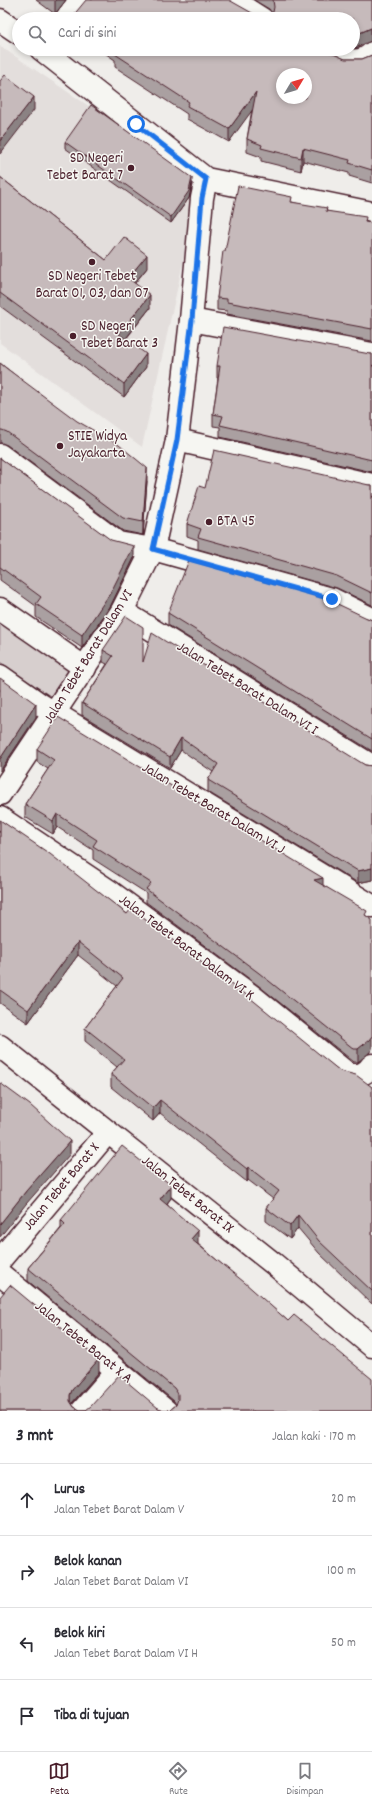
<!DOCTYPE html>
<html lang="id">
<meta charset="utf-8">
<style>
body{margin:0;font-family:Dekko,sans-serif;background:#f7f7f7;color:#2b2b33}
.compass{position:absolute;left:276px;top:68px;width:36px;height:36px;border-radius:50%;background:#fff;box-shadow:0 2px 6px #0003;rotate:52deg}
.stop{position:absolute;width:12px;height:12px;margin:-9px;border:3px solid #1a73e8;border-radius:50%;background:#fff}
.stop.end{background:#1a73e8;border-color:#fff;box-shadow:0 1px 4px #0008}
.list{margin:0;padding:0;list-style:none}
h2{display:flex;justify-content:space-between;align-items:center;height:52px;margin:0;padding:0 16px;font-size:17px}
h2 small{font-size:13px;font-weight:400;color:#7c7c81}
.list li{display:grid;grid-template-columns:26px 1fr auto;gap:12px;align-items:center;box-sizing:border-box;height:72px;padding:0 16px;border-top:1px solid #e1e1e2}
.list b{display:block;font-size:15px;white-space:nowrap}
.list p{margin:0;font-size:13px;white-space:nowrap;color:#7c7c81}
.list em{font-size:13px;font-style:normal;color:#7c7c81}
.icon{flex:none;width:22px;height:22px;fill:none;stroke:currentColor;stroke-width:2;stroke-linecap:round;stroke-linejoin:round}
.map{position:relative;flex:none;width:372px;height:1411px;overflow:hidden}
.search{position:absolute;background:#fff;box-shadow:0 2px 6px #0003;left:12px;right:12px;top:12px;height:44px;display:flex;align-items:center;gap:10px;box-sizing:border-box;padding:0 14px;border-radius:22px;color:#7c7c81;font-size:15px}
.sheet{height:340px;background:#fff}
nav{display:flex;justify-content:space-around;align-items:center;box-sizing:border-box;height:56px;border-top:1px solid #e1e1e2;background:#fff;font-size:11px;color:#7c7c81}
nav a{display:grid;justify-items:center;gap:2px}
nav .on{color:#4a1f2b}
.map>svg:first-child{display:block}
.built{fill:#e3dedc}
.green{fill:#d7cfce;stroke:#90777c}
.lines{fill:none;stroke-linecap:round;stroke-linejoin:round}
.minor-casing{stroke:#4a1f2b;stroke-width:25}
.tertiary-casing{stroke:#4a1f2b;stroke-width:25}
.minor{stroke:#f6f6f2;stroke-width:22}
.tertiary{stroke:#f6f6f2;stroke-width:22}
.wall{fill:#aaa0a1;stroke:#4a1f2b}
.shaded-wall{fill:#8b8283;stroke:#4a1f2b}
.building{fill:#c6babb;stroke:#4a1f2b;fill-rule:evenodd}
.route{stroke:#1a73e8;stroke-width:5}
.poi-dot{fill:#4a1f2b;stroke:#f6f6f2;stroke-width:1.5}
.labels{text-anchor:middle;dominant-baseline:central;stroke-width:3;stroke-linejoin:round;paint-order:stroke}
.poi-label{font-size:15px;fill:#4a1f2b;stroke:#f6f6f2;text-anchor:start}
.street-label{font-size:15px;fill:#4a1f2b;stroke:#f6f6f2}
</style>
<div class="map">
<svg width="372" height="1411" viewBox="0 0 372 1411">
<rect width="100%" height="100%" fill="#efedea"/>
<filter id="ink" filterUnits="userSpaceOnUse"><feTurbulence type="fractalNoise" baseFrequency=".025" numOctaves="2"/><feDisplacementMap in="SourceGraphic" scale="8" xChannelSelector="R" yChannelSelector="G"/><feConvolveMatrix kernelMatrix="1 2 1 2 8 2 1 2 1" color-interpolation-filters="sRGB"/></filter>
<g filter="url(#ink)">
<polygon class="built" points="0,46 201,182 142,447 0,343"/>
<polygon class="green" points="0,619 73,668 53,698 0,662"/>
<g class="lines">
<defs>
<g id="minor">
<polyline points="232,0 262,19"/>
<polyline points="66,19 80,0"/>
<polyline points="0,20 19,33"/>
<polyline points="41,49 206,179 372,213"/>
<path d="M 324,49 C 340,57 357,68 372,53"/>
<polyline points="191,320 372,354"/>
<polyline points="177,440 372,485"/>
<polyline points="0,455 118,543 153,549 332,599 372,619"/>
<polyline points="0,609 85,668"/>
<polyline points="122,611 372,766"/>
<polyline points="0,676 41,705 372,906"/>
<polyline points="0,794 122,611 153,549 177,440 191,320 202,198 206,179"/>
<path d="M 0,818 L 112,893 L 252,996 L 348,1074 C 359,1077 366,1074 372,1065"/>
<polyline points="0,1260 108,1132"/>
<polyline points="0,1274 166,1411"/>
<polyline points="82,1411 117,1371"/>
</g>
<polyline id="tertiary" points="0,1046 274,1264 372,1346"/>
</defs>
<use href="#minor" class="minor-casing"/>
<use href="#tertiary" class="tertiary-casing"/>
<use href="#minor" class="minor"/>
<use href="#tertiary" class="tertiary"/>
</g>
<g class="wall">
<polygon points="36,0 66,0 55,14"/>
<polygon points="254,0 372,0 372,41 371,41 355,48 353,47 353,19 72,19 72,17 261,18 268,17 272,13 269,9"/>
<polygon points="99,49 322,49 345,59 362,59 372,55 372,183 349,176 349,173 303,161 301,171 261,161 261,157 247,152 247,139 252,109 229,142 187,119 187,114 115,67 115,60"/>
<polygon points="65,142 192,184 189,198 171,223 65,148"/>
<polygon points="0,177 106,260 147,268 135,283 150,308 126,339 146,367 124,397 0,306"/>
<polygon points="292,202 372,223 372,341 227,314 227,311 217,310 217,298 225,251"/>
<polygon points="370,354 372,354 372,472 220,437 220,427 213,426 213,414 218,378 217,378 217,366"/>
<polygon points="0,363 147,481 143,535 123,531 7,445 2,443 0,443"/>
<polygon points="0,458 134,558 111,605 82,648 36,617 36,606 0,580"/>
<polygon points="369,485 372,485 372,605 337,588 198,549 198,540 187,536 187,524 205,488"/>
<polygon points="168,613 367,618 372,620 372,751 168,625"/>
<polygon points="103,650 143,661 365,765 372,766 372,880 358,883 208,792 208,780 213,772 181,750 170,768 82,715 82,703 107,664 103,662"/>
<polygon points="37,749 323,885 367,917 369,1053 358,1062 354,1062 259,986 146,902 146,893 93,859 93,850 57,827 53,834 25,817 25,804 48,769 37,762"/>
<polygon points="0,820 340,1071 372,1087 372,1304 319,1253 298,1228 290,1239 266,1221 266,1208 273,1199 248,1180 247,1182 160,1113 153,1121 111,1087 111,1074 117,1067 85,1041 85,1028 117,986 78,955 28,1023 0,1003"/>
<polygon points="171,1198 167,1204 198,1244 288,1321 372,1411 0,1411 99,1372 72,1403 72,1404 74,1407 80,1410 158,1408 164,1410 170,1410 176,1405 174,1401 28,1281 28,1268 61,1228 61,1220"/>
</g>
<g class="shaded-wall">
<polygon points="56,0 66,0 55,14 55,1"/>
<polygon points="371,28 371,41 355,48 355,35"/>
<polygon points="256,92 256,105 229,142 229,129"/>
<polygon points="34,97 34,110 0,154 0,141"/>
<polygon points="303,148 303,161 301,171 301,158"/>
<polygon points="192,178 192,184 189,198 171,223 171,217"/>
<polygon points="147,255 147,268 128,291 128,278"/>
<polygon points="150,295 150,308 119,347 119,334"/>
<polygon points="146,354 146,367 124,397 124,384"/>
<polygon points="147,468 147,481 143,535 143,522"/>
<polygon points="134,546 134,558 111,605 82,648 82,635"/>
<polygon points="36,704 36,717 0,771 0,759"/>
<polygon points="181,738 181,750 170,768 170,757"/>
<polygon points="57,814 57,827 53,834 53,821"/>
<polygon points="372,868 372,880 358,883 358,871"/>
<polygon points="323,878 323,891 314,880"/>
<polygon points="78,942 78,955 28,1023 28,1010"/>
<polygon points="372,1036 372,1049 369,1053 358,1062 358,1049"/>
<polygon points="160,1100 160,1113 153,1121 153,1108"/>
<polygon points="70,1141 70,1154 26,1204 0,1237 0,1224 26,1191"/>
<polygon points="248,1167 248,1180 247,1182 247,1169"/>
<polygon points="171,1185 171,1198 160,1212 160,1199"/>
<polygon points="298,1215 298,1228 290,1239 290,1226"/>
<polygon points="198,1231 198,1244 191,1252 191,1239"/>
<polygon points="99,1359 99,1372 72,1403 70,1408 70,1395 72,1390"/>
</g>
<g class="building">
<polygon points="86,0 229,0 261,18 268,17 273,12 274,7 273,0 372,0 372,28 371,28 355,35 353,34 353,19 75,19 72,17"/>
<path d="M 117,49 L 322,49 L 345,59 L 362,59 L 372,55 L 372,170 L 349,163 L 350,160 L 303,148 L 301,158 L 261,148 L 262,145 L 247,139 L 256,92 L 229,129 L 187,106 L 189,102 L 115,54 L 118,49 ZM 282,74 L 306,74 L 306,98 L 282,98 Z"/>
<polygon points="5,75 34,97 0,141 0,81"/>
<polygon points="91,105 192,178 189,191 171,217 65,142"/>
<polygon points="0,177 106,260 124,237 147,255 128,278 150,295 119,334 146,354 124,384 0,293"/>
<polygon points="238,186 292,197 291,202 327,208 326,211 366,217 365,222 372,223 372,329 227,302 227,299 217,298 223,251 225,251"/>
<polygon points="223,327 370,354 372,354 372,460 220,425 223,416 213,414 220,366 217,366"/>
<polygon points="0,363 6,368 77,421 119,445 147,468 143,522 123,518 7,432 2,430 0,430"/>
<polygon points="214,450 369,485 372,485 372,593 337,576 198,537 201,529 187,524 199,486 205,488"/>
<polygon points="0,458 111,540 134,546 111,592 82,635 36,604 41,597 0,567"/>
<polygon points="189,560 327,599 367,618 372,620 372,739 168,613"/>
<polygon points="126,616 143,627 143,662 152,633 365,765 372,766 372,868 358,871 208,780 218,764 181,738 170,757 82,703 113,656 103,650"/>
<polygon points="0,678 36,704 0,759"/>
<polygon points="58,717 323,878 314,880 367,911 365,915 372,920 372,1036 369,1040 358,1049 354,1049 259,973 146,889 151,883 93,846 97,840 57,814 53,821 25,804 54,760 37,749"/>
<polygon points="0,820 50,854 127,914 131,909 244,993 340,1071 356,1075 372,1087 372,1291 319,1241 298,1215 290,1226 266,1208 279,1191 248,1167 247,1169 160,1100 153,1108 111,1074 124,1059 85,1028 123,978 78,942 28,1010 0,990"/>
<polygon points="0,1083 30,1105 70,1141 26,1191 0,1224"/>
<polygon points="122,1146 171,1185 160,1199 198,1231 191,1239 244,1282 288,1321 294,1315 372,1379 372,1411 0,1411 0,1297 10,1285 99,1359 72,1390 70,1395 70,1401 74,1407 80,1410 86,1410 91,1406 119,1375 158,1408 164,1410 170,1410 176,1405 178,1399 178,1394 174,1388 28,1268 65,1224 61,1220"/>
</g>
</g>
<g class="lines" filter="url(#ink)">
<polyline class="route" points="136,124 206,179 202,198 192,320 177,440 153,549 332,599"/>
</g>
<g class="poi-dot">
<circle cx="131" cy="168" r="4"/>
<circle cx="92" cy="262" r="4"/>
<circle cx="73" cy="336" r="4"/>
<circle cx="60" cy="446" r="4"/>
<circle cx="209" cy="522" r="4"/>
</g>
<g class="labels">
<g class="poi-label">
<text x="123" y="159" text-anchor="end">SD Negeri<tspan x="123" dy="17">Tebet Barat 7</tspan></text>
<text x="92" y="277" text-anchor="middle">SD Negeri Tebet<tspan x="92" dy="17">Barat 01, 03, dan 07</tspan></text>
<text x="81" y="327">SD Negeri<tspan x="81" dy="17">Tebet Barat 3</tspan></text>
<text x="68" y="437">STIE Widya<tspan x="68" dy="17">Jayakarta</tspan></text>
<text x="217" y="522">BTA 45</text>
</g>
<g class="street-label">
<text transform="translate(89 657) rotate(-58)">Jalan Tebet Barat Dalam VI</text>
<text transform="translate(247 689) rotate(32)">Jalan Tebet Barat Dalam VI I</text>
<text transform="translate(213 809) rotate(31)">Jalan Tebet Barat Dalam VI J</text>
<text transform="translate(186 948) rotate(37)">Jalan Tebet Barat Dalam VI K</text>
<text transform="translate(62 1187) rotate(-50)">Jalan Tebet Barat X</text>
<text transform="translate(187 1195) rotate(39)">Jalan Tebet Barat IX</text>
<text transform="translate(83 1343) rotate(39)">Jalan Tebet Barat X A</text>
</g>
</g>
</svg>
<svg class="compass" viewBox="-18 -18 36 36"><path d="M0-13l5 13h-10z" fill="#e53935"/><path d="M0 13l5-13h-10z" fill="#7c7c81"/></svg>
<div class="stop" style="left:136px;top:124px"></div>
<div class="stop end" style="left:332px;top:599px"></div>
<div class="search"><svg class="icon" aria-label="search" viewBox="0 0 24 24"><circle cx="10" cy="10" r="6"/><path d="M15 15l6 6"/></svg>Cari di sini</div>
</div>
<section class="sheet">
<h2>3 mnt<small>Jalan kaki · 170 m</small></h2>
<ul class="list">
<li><svg class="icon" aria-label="ahead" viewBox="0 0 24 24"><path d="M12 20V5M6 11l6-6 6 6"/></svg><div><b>Lurus</b><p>Jalan Tebet Barat Dalam V</p></div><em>20 m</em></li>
<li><svg class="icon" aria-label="right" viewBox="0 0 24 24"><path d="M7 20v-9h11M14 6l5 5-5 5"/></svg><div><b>Belok kanan</b><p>Jalan Tebet Barat Dalam VI</p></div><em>100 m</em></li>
<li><svg class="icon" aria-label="left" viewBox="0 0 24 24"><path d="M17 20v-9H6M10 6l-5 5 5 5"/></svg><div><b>Belok kiri</b><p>Jalan Tebet Barat Dalam VI H</p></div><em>50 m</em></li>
<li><svg class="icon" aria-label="arrive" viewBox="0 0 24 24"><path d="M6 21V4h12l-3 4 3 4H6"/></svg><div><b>Tiba di tujuan</b></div></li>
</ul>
</section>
<nav>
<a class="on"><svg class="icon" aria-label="map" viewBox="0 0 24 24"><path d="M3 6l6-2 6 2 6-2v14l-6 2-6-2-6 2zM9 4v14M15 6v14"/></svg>Peta</a>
<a><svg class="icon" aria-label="directions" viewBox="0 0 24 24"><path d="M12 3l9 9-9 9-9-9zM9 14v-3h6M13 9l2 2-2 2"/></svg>Rute</a>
<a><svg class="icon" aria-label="saved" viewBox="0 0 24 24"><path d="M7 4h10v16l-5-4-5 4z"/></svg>Disimpan</a>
</nav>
